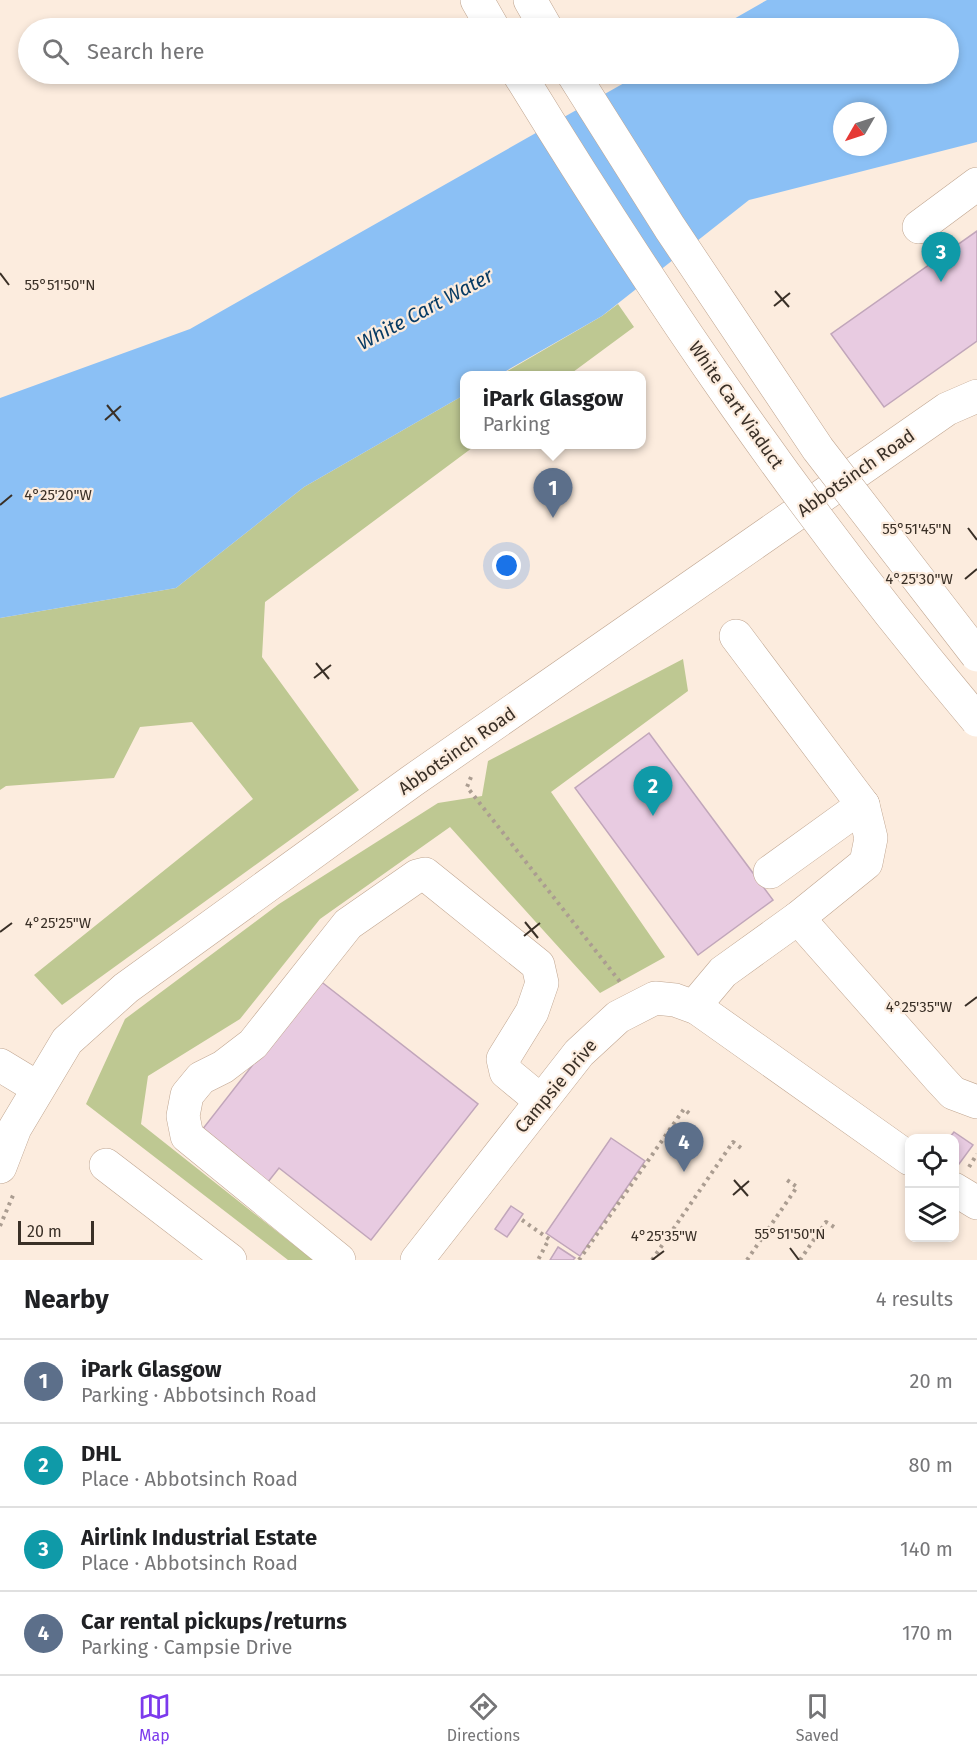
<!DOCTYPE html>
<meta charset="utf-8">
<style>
body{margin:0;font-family:"Fira Sans",sans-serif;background:#f2f2f2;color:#202124}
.controls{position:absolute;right:18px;bottom:18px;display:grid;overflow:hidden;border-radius:12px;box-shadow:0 3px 9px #0003}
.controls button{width:54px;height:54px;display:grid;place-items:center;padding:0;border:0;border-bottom:2px solid #e0e0e0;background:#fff;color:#202124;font:30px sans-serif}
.compass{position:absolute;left:833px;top:102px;width:54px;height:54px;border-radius:50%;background:#fff;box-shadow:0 3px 9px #0003;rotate:231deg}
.scale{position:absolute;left:18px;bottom:15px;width:76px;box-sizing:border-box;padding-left:6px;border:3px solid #3a3027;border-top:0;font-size:16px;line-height:21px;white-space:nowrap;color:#3a3027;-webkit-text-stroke:4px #fcecde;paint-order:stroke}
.you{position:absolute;left:507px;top:566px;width:21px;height:21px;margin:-15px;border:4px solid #fff;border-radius:50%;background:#1a73e8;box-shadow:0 0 0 9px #1a73e833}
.badge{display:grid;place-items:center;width:39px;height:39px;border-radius:50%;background:#7c3aed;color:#fff;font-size:20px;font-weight:700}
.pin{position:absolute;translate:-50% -50px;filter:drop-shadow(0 2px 3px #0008)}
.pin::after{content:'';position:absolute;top:32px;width:21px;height:18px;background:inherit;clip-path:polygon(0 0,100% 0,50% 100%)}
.popup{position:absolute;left:460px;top:371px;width:186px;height:78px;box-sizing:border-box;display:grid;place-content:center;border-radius:12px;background:#fff;filter:drop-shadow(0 2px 4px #0005);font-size:20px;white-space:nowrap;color:#757577}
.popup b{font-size:22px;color:#202124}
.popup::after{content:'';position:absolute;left:50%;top:100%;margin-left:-12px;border:12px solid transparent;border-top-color:#fff}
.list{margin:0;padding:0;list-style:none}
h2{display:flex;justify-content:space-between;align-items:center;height:78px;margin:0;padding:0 24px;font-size:26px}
h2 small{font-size:20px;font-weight:400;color:#757577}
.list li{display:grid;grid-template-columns:39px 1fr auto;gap:18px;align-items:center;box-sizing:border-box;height:84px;padding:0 24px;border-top:2px solid #e0e0e0}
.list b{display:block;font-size:22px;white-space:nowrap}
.list p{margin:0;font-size:20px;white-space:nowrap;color:#757577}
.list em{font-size:20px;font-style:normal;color:#757577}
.icon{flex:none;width:33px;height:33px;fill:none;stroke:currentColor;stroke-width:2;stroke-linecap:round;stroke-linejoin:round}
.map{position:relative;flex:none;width:977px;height:1260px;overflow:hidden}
.search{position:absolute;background:#fff;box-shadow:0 3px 9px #0003;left:18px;right:18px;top:18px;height:66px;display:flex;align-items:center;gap:15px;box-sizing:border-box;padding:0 21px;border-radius:33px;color:#757577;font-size:22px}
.sheet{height:414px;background:#fff}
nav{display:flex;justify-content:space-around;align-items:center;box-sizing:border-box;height:84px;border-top:2px solid #e0e0e0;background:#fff;font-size:16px;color:#757577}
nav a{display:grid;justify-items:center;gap:3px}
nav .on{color:#7c3aed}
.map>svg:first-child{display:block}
.green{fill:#bec892}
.water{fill:#8bc0f5;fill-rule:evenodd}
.building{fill:#e8cbe1;stroke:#c1a6ba;stroke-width:1.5}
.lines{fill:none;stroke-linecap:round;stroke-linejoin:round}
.minor-casing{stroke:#c0a691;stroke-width:34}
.highway-casing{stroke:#c0a691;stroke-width:34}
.path{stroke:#ab9d91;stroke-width:4;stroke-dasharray:3 4.5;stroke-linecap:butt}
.minor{stroke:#fff;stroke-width:33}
.highway{stroke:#fff;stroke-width:33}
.highway-bridge-casing{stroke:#c0a691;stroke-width:34;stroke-linecap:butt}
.highway-bridge{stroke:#fff;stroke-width:33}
.ticks{fill:none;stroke:#3a3027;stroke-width:2}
.labels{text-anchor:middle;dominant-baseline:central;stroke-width:4.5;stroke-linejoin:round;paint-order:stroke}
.street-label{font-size:18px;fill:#3a3027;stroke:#fcecde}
.water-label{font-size:20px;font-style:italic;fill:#073b64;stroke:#fcecde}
.ticks-label{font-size:15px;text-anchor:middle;fill:#3a3027;stroke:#fcecde;stroke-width:4.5;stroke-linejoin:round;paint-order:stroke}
</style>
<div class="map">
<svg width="977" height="1260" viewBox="0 0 977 1260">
<rect width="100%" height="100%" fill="#fcecde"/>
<g class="green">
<polygon points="618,304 634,327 569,375 499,376 602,316"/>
<polygon points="464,395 464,444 476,445 265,602 262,657 359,790 62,1005 34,975 253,799 192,722 140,727 114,778 6,786 0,790 0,618 176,588 304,487"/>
<polygon points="683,659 688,691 551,792 665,957 600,993 450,827 320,919 240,1019 148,1076 141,1124 313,1260 288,1260 86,1104 125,1019 279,904 438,803 482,796 488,761"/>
</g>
<path class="water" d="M 767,0 L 977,0 L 977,142 L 749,200 L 602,316 L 499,375 L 464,376 L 464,395 L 304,487 L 176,588 L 0,618 L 0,398 L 190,329 L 640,74 L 948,74 L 948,28 L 718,28 ZM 842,111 L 878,111 L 878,147 L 842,147 Z"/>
<g class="building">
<polygon points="977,231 977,341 884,407 831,334"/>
<polygon points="649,733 773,900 698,955 575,788"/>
<polygon points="319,980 478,1104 371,1240 279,1168 264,1187 198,1135"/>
<polygon points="954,1132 973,1145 959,1164 954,1161 954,1138 949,1138"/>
<polygon points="611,1138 645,1161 580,1256 546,1233"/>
<polygon points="511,1206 523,1214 507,1237 495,1229"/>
<polygon points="558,1247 575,1258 573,1260 550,1260"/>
</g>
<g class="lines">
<defs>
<g id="minor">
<polyline points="919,227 977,184"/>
<polyline points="770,872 863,805"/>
<polyline points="798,918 940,1079 953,1093 977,1102"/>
<polyline points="697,1008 702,997 723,972 798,918 866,863 871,838 863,805 736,636"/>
<polyline points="0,1065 38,1088"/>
<polyline points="106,1165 230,1260"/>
<polyline points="0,1167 15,1128 67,1041 126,988 412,781 868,464 947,409 977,396"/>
<polyline points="954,1189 977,1203"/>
<polyline points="339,1260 187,1136 183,1116 187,1095 201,1078 223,1067 253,1044 348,924 417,876 425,874 538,965 542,983 532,1012 503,1059 506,1072 541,1101"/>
<polyline points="417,1260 579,1053 618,1017 655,998 675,1000 697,1008 910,1159"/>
</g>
<g id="highway">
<polyline points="477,0 493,28"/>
<polyline points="530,0 546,28"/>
</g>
</defs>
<use href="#minor" class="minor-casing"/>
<use href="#highway" class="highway-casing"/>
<g class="path">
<polyline points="471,777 467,787 621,983"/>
<polyline points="969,1167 977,1154"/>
<polyline points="522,1220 549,1239 538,1260"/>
<polyline points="0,1226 14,1193"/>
<polyline points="579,1260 684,1109 690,1114"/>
<polyline points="652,1260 733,1142 741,1148"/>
<polyline points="747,1260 797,1187 787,1180"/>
<polyline points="800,1260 826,1222 834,1227"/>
</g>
<use href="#minor" class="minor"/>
<use href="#highway" class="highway"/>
<defs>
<g id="highway-bridge">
<path d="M 519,74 C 657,299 806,518 977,720"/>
<polyline points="573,74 670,228 818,449 977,655"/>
</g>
</defs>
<use href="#highway-bridge" class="highway-bridge-casing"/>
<use href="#highway-bridge" class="highway-bridge"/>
</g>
<path class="ticks" d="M 0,273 L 9,285M 775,291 L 789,307M 774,306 L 790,293M 107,405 L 120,421M 105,420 L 121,406M 0,505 L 12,495M 968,528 L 977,540M 965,579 L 977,569M 316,663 L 329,679M 314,678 L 331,665M 525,922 L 538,938M 0,932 L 12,923M 524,936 L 540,923M 965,1006 L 977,997M 734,1180 L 748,1196M 733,1195 L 749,1181M 790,1248 L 799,1260M 652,1260 L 664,1251"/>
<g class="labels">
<g class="street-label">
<text transform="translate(736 405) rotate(55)">White Cart Viaduct</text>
<text transform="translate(856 473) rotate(-35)">Abbotsinch Road</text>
<text transform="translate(457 751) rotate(-35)">Abbotsinch Road</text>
<text transform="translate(556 1086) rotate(-50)">Campsie Drive</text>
</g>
<g class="water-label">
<text transform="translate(425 309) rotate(-28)">White Cart Water</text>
</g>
</g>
<g class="ticks-label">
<text x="60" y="290">55°51'50"N</text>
<text x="58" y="500">4°25'20"W</text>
<text x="917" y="534">55°51'45"N</text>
<text x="919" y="584">4°25'30"W</text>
<text x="58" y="928">4°25'25"W</text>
<text x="919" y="1012">4°25'35"W</text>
<text x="790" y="1239">55°51'50"N</text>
<text x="664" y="1241">4°25'35"W</text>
</g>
</svg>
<div class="controls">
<button><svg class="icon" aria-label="locate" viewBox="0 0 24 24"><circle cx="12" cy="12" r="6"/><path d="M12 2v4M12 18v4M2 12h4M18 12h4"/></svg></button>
<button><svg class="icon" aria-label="layers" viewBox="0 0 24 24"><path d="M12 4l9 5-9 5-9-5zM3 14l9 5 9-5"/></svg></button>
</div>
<svg class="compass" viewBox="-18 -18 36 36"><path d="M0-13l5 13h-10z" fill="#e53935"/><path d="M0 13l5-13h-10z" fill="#757577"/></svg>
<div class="scale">20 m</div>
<div class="you"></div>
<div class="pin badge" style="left:553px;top:518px;background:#5c6f8a">1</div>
<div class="popup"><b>iPark Glasgow</b>Parking</div>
<div class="pin badge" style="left:653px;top:816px;background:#0f9aa8">2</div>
<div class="pin badge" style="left:941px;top:282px;background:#0f9aa8">3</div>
<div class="pin badge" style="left:684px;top:1172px;background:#5c6f8a">4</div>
<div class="search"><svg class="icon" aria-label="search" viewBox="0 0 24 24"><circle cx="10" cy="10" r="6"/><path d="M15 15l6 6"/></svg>Search here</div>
</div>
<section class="sheet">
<h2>Nearby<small>4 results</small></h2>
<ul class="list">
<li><span class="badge" style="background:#5c6f8a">1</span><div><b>iPark Glasgow</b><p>Parking · Abbotsinch Road</p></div><em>20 m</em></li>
<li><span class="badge" style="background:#0f9aa8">2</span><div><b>DHL</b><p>Place · Abbotsinch Road</p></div><em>80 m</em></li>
<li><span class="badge" style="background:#0f9aa8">3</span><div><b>Airlink Industrial Estate</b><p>Place · Abbotsinch Road</p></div><em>140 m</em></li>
<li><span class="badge" style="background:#5c6f8a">4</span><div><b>Car rental pickups/returns</b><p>Parking · Campsie Drive</p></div><em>170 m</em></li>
</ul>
</section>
<nav>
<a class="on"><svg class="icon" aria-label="map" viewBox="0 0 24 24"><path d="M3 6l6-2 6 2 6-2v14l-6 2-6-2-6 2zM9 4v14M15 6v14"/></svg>Map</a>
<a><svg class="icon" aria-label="directions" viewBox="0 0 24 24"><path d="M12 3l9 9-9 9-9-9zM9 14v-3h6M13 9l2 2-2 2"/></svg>Directions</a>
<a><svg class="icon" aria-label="saved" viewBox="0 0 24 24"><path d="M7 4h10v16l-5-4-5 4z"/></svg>Saved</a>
</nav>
